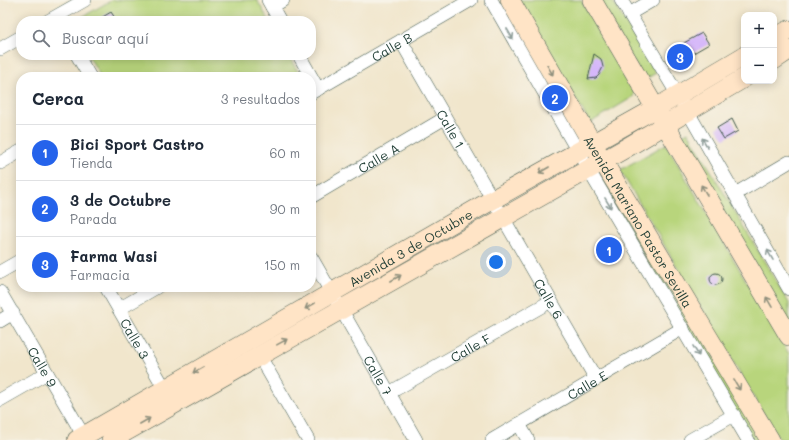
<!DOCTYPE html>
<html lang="es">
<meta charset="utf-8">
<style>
body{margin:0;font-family:Mali,sans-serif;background:#f6f6f7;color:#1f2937}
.controls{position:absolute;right:12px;top:12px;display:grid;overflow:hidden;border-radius:8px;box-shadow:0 2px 10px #0003}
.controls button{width:36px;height:36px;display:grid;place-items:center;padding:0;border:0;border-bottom:1px solid #e0e1e3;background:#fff;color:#1f2937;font:20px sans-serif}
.you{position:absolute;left:496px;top:262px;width:14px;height:14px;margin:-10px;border:3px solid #fff;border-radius:50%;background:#1a73e8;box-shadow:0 0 0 6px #1a73e833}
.badge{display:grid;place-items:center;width:26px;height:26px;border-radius:50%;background:#2563eb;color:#fff;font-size:13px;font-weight:700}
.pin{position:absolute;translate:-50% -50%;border:2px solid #fff;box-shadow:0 1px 4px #0006}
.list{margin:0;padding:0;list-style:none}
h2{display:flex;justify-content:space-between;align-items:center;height:52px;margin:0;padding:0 16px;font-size:17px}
h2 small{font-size:13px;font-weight:400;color:#747a83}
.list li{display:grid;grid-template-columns:26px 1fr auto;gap:12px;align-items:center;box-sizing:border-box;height:56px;padding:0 16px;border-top:1px solid #e0e1e3}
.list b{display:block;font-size:15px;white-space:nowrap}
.list p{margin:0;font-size:13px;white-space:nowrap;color:#747a83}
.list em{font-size:13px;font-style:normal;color:#747a83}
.icon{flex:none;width:22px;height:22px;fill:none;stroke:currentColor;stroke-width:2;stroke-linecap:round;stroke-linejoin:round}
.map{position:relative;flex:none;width:789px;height:440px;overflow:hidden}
.search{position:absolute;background:#fff;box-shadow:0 2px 10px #0003;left:16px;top:16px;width:300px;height:44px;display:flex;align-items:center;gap:10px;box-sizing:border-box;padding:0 14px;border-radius:16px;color:#747a83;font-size:15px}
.panel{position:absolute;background:#fff;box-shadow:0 2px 10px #0003;left:16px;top:72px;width:300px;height:220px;border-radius:16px}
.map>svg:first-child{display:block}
.green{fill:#b8d57b;stroke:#6c8958}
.building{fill:#d2b1fc}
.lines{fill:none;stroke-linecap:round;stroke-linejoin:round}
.street-casing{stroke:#3e564b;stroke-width:14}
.secondary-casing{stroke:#3e564b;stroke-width:20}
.street{stroke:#fff;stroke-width:13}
.secondary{stroke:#ffe4c6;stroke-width:19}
.oneway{stroke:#8f9e9a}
.oneway2{stroke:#8f907d}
.labels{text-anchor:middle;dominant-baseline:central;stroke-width:3.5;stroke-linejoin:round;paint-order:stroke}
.street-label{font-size:13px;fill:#1f3d34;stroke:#f7f3e8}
</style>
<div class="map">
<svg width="789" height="440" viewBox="0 0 789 440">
<rect width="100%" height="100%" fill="#f7f3e8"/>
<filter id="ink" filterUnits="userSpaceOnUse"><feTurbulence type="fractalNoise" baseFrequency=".025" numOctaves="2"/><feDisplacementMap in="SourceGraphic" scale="8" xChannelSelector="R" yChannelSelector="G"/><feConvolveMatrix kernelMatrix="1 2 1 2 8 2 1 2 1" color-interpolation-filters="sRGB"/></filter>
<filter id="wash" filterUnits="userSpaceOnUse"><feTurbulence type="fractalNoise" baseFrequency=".012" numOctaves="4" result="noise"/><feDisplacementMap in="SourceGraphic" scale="16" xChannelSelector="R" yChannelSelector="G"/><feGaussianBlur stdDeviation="0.9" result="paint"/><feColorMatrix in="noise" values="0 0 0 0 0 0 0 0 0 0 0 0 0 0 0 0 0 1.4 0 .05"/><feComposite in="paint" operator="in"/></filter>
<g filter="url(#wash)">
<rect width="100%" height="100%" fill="#f1e6cc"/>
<g class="green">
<polygon points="112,0 257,0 269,21 75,21"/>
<polygon points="518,0 581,0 634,91 633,97 590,123"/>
<polygon points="597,0 612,0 656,73 644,80"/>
<polygon points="88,55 288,55 301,77 101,77"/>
<polygon points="688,132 789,303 789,323 678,137"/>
<polygon points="666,144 789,354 789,440 779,440 620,170"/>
<polygon points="606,177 763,440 752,440 600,181"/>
</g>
<g id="blocks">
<g class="building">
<polygon points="111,12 117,21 96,21"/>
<polygon points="702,33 709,44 678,62 671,50"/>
<polygon points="594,54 601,59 603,67 599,75 596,78 588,79"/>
<polygon points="732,119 738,131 724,139 717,128"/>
<circle cx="716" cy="279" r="6"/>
</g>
</g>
</g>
<g filter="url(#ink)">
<use href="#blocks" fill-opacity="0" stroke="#3e564b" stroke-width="1"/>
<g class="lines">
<defs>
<g id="street">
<polyline points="268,0 280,21"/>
<polyline points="491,0 588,169 748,440"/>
<polyline points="621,0 688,112 789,289"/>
<polyline points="272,7 283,0"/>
<polyline points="629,14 653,0"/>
<polyline points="48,21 85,0"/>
<path id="s1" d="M 401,41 L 596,379"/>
<polyline points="0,49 21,37"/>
<polyline points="77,55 90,77"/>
<polyline points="299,55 318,89"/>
<path id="s2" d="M 311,93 L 471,0"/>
<polyline points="0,163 21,151"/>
<polyline points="735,194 789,162"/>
<path id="s3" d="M 311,197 L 445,118"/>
<path id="s4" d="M 311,257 L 416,440"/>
<polyline points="0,272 21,260"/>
<path id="s5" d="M 106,287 L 165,389"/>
<path id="s6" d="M 0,292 L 86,440"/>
<polyline points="119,309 157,287"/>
<polyline points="0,321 13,313"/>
<polyline points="259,355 308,440"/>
<path id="s7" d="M 389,393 L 551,301"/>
<polyline points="0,400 47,373"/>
<polyline points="519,424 528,440"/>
<path id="s8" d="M 492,440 L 683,328"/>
<polyline points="690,440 734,415"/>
</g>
<g id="secondary">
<path id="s9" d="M 510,0 L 592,143 L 770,440"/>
<polyline points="592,0 789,336"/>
<polyline points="774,38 789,30"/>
<polyline points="774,60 789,50"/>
<path id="s10" d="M 77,440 L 492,200 L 656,108 L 744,56"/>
<polyline points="111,440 626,148 744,78"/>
</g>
</defs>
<use href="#street" class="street-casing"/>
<use href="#secondary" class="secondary-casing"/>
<use href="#street" class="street"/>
<use href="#secondary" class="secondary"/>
</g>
<defs><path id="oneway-shaft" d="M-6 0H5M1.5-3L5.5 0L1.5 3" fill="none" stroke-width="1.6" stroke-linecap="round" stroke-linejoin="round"/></defs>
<g class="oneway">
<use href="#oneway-shaft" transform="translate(510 34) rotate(60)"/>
<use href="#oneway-shaft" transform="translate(705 143) rotate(-120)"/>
<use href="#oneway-shaft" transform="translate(608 203) rotate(59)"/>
<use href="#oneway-shaft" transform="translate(770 255) rotate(-120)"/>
<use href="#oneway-shaft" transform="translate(696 351) rotate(59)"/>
</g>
<g class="oneway2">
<use href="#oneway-shaft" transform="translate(550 70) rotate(60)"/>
<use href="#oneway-shaft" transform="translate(544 170) rotate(150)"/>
<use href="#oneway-shaft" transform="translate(704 190) rotate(-120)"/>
<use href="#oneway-shaft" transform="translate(396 278) rotate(-30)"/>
<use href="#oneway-shaft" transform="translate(769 302) rotate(-120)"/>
<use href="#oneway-shaft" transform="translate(310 306) rotate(150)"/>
<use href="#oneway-shaft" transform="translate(282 342) rotate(-29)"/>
<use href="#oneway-shaft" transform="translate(198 370) rotate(150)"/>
<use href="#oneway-shaft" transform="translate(737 385) rotate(59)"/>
<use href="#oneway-shaft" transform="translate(145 421) rotate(-30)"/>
</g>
</g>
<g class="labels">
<g class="street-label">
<text stroke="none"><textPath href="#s2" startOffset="93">Calle B</textPath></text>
<text stroke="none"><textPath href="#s1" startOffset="101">Calle 1</textPath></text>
<text stroke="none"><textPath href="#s3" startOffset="78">Calle A</textPath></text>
<text stroke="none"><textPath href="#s9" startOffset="256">Avenida Mariano Pastor Sevilla</textPath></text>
<text stroke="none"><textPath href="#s10" startOffset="385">Avenida 3 de Octubre</textPath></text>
<text stroke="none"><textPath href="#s1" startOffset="297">Calle 6</textPath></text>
<text stroke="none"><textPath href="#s5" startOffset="59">Calle 3</textPath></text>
<text stroke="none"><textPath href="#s7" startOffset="93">Calle F</textPath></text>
<text stroke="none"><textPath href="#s6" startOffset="86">Calle 9</textPath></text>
<text stroke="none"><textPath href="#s4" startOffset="136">Calle 7</textPath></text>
<text stroke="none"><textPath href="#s8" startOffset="110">Calle E</textPath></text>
</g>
</g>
</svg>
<div class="controls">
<button>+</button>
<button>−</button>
</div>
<div class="you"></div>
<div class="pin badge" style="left:609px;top:250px">1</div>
<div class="pin badge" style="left:555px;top:98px">2</div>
<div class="pin badge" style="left:680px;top:57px">3</div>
<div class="search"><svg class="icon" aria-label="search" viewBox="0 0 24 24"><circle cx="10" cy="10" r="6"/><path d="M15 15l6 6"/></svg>Buscar aquí</div>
<section class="panel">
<h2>Cerca<small>3 resultados</small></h2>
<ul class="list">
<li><span class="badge">1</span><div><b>Bici Sport Castro</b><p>Tienda</p></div><em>60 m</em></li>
<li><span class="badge">2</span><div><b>3 de Octubre</b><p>Parada</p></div><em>90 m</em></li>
<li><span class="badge">3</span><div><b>Farma Wasi</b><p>Farmacia</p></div><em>150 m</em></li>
</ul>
</section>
</div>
